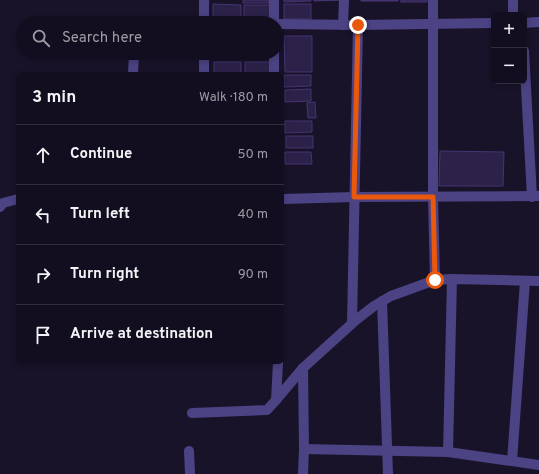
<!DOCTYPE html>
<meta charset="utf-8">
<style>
body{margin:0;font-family:Overpass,sans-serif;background:#201c2c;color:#f1f3f6}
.controls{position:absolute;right:12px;top:12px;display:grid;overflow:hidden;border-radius:6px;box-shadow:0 2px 6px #0003}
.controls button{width:36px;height:36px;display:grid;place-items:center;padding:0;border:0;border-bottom:1px solid #322e3d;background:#130e1f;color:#f1f3f6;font:20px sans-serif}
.stop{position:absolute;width:12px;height:12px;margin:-9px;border:3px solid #ea580c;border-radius:50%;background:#fff}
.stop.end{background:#ea580c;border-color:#fff;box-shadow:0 1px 4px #0008}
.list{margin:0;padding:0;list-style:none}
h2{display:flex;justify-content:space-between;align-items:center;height:52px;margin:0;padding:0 16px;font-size:17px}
h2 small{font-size:13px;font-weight:400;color:#9d9ca4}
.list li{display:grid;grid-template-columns:26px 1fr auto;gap:12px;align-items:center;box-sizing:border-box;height:60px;padding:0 16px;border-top:1px solid #322e3d}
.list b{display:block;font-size:15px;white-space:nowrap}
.list em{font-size:13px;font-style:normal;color:#9d9ca4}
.icon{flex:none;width:22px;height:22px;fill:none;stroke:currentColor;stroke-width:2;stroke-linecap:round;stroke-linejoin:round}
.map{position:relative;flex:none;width:539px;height:474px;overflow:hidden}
.search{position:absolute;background:#130e1f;box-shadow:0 2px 6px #0003;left:16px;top:16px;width:268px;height:44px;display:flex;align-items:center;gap:10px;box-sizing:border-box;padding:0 14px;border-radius:22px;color:#9d9ca4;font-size:15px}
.panel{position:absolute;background:#130e1f;box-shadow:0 2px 6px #0003;left:16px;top:72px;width:268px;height:292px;border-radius:6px}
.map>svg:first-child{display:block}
.building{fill:#2c2148;stroke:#463572}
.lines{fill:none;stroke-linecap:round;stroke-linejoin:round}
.minor{stroke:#4b4384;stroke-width:10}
.route{stroke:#ea580c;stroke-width:5}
</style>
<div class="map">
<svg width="539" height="474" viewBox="0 0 539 474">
<rect width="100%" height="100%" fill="#191329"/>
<g class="building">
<rect x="243" y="0" width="26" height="3"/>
<polygon points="284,0 311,0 311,1 284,2"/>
<polygon points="314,0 341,0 314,1"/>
<rect x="361" y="0" width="37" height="1"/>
<rect x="401" y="0" width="26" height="2"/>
<polygon points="213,4 241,5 241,20 213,19"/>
<rect x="284" y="4" width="27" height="15"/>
<rect x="244" y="5" width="27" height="15"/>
<polygon points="284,36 312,36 312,72 285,72"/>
<rect x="213" y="53" width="18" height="6"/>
<polygon points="234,53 250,53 250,59 234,58"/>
<rect x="252" y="53" width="18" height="5"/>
<rect x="214" y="62" width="27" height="12"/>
<rect x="245" y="62" width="26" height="12"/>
<polygon points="284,75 311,75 311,86 284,87"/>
<polygon points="311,89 311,101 285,102 285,90"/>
<polygon points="315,102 316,118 308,118 307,103"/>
<polygon points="285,121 312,121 312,132 285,133"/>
<rect x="286" y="136" width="27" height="12"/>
<polygon points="440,151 504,152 503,186 439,186"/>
<polygon points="285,152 311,152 312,164 285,164"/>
</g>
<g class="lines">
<g class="minor">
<polyline points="433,0 433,197 435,280"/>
<polyline points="513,15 513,0"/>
<polyline points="204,23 204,0"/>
<polyline points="274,23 274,0"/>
<polyline points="524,23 539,22"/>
<polyline points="277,24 358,25 494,23"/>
<polyline points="343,25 344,0"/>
<polyline points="524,51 532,197"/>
<polyline points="274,53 274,74"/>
<polyline points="133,74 134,53"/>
<polyline points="204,74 204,53"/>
<polyline points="282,199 354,197 539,196"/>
<polyline points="0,207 3,203 18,199"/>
<polyline points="382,301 388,474"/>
<polyline points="352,323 358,25"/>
<polyline points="278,362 276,400 303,368 304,449 303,474"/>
<polyline points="303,368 356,320 374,306 391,296 435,280 452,279 539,281"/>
<polyline points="192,413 267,410 276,400"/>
<polyline points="304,449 448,452 539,465"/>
<polyline points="189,451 190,474"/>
<polyline points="448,452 452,279"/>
<polyline points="512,461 525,281"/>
</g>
</g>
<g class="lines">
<polyline class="route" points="358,25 354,197 433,197 435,280"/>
</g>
</svg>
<div class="controls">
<button>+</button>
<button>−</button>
</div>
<div class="stop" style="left:435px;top:280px"></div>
<div class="stop end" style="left:358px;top:25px"></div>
<div class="search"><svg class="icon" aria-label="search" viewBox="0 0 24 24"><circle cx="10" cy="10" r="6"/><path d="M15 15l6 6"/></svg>Search here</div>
<section class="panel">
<h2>3 min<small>Walk · 180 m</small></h2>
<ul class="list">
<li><svg class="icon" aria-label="ahead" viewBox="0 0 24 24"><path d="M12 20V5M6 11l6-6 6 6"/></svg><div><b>Continue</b></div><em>50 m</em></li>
<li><svg class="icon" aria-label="left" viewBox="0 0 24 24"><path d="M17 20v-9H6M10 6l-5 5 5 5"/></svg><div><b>Turn left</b></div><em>40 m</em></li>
<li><svg class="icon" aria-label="right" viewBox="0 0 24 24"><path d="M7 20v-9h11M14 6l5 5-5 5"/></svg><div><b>Turn right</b></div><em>90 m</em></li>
<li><svg class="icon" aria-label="arrive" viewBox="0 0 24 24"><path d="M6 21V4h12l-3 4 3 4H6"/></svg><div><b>Arrive at destination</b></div></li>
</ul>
</section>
</div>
